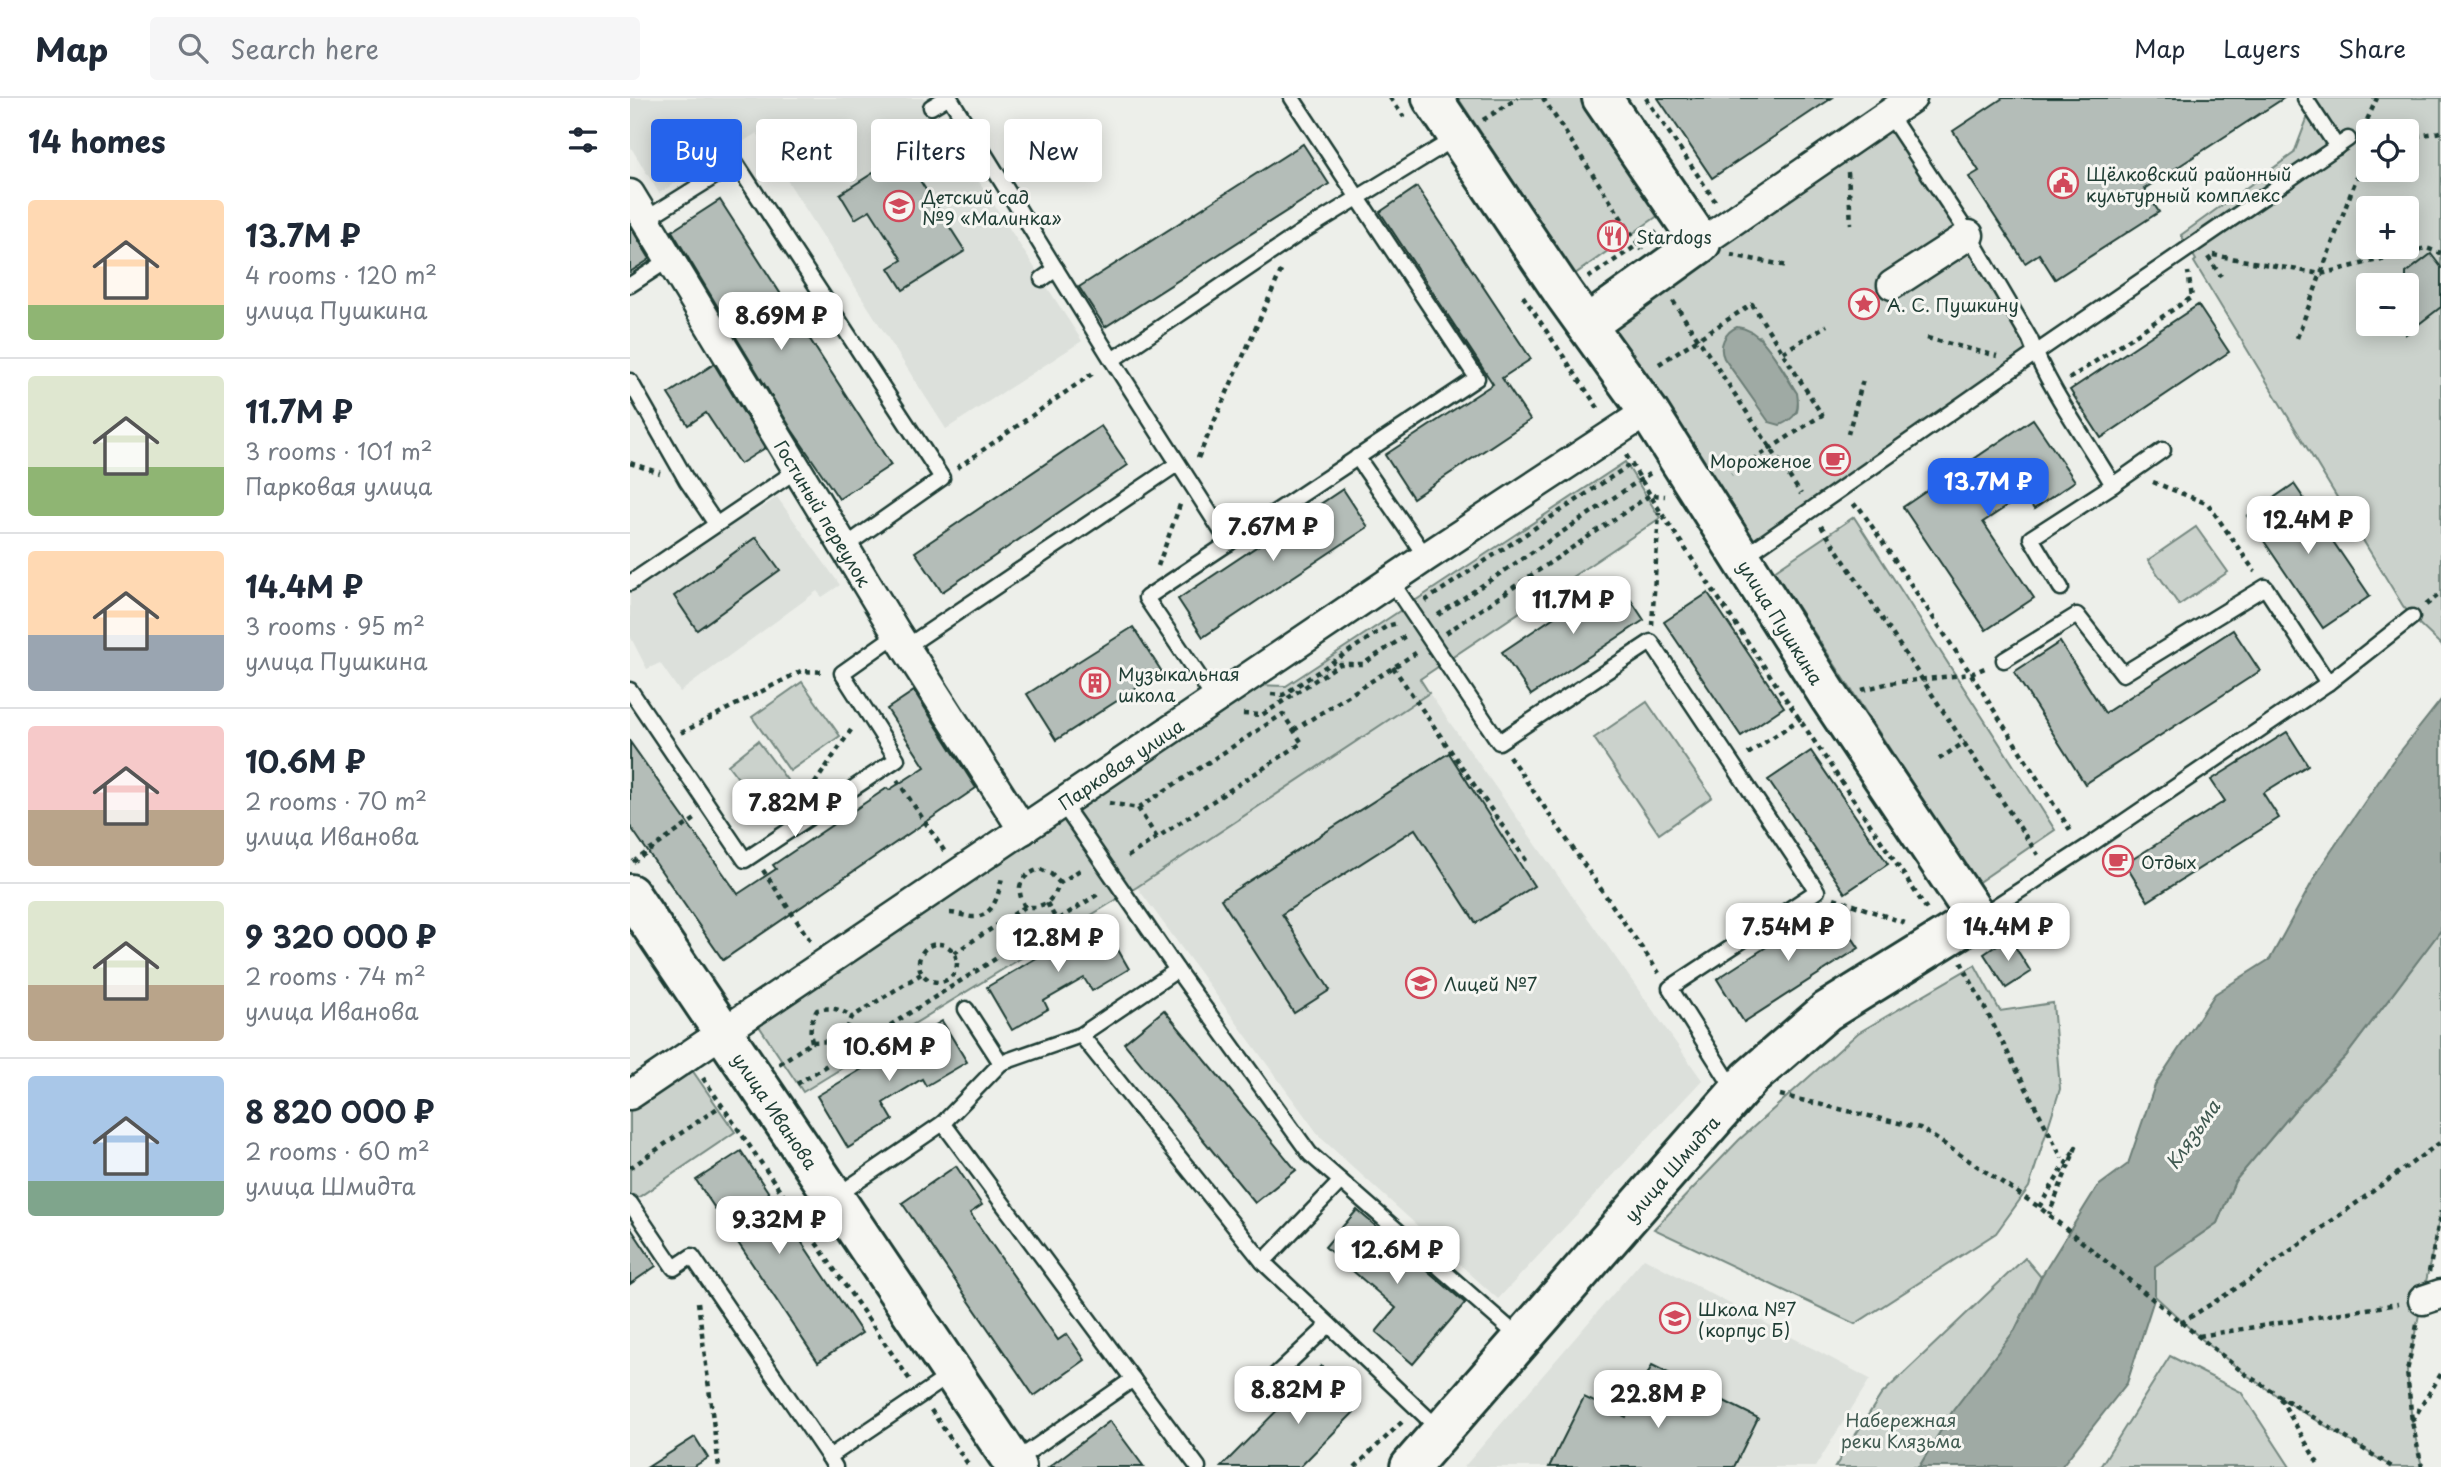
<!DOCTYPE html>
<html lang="en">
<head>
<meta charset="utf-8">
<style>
  :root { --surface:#fff; --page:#f6f6f7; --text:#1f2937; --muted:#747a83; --line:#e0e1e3; --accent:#2563eb }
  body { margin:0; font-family:"Playpen Sans",sans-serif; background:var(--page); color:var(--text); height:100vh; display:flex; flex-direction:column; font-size:26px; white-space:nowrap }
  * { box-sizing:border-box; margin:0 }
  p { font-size:23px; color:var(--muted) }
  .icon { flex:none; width:38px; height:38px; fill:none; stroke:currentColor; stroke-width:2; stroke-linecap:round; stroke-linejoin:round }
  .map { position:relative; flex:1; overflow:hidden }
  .panel { display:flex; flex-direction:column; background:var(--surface); width:630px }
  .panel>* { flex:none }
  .guide { position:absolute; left:21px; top:21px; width:665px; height:63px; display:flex; gap:14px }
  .tools { position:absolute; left:1726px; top:21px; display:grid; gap:14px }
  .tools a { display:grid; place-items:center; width:63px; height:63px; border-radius:7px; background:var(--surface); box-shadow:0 4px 18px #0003; font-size:35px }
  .price { position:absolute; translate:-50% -60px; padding:0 16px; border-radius:14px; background:#fff; color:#222; font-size:23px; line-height:46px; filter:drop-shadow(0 2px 4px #0008) }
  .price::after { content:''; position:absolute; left:50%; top:42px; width:21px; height:16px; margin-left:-10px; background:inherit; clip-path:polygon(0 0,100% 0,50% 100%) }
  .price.active { background:var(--accent); color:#fff }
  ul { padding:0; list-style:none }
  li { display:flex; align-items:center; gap:21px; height:175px; padding:0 28px }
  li+li { border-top:2px solid var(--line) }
  li span { display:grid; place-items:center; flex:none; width:196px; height:140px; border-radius:7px; color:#555 }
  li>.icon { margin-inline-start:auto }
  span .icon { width:84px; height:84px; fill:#fffc; stroke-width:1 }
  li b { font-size:30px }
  h2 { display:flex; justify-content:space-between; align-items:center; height:84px; padding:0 28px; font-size:30px }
  .tag { padding:0 24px; border-radius:7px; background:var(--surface); box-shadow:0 4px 18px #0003; font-size:24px; line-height:63px }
  .tag.active { background:var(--accent); color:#fff }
  header { display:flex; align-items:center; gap:42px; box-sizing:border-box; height:98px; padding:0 35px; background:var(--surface); border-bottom:2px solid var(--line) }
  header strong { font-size:33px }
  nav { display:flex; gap:38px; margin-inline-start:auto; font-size:24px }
  .search { width:490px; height:63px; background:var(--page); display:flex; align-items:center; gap:18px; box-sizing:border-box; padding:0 24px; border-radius:7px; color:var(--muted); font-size:26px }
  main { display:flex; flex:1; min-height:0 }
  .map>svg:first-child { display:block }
</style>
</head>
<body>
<header>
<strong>Map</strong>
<div class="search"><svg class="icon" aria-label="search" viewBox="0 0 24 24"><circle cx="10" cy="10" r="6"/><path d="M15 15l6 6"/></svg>Search here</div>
<nav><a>Map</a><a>Layers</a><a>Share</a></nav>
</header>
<main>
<section class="panel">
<h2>14 homes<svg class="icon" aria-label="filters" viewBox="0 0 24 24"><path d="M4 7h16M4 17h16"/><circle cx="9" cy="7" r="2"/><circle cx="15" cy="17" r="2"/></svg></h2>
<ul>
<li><span style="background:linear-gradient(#ffd9b3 75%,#8fb573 0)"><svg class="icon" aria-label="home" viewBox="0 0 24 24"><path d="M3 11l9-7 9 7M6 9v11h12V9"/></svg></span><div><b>13.7M ₽</b><p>4 rooms · 120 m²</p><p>улица Пушкина</p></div></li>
<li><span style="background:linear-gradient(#dfe7d0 65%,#8fb573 0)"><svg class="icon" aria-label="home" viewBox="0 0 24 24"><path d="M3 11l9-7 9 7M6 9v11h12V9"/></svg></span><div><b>11.7M ₽</b><p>3 rooms · 101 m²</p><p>Парковая улица</p></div></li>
<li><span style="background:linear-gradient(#ffd9b3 60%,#9aa5b1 0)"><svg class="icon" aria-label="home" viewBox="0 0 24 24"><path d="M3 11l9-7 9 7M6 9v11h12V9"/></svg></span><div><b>14.4M ₽</b><p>3 rooms · 95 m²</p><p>улица Пушкина</p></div></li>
<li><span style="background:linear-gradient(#f6c9c9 60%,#b9a48a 0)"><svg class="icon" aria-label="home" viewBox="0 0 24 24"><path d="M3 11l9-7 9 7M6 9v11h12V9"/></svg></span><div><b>10.6M ₽</b><p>2 rooms · 70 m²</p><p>улица Иванова</p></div></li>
<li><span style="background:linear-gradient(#dfe7d0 60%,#b9a48a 0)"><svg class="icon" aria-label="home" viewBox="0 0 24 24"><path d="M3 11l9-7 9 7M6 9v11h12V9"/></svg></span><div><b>9 320 000 ₽</b><p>2 rooms · 74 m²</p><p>улица Иванова</p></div></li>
<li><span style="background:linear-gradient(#a9c7e8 75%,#7fa58c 0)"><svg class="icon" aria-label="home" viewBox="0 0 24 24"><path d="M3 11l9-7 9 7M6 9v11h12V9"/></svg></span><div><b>8 820 000 ₽</b><p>2 rooms · 60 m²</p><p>улица Шмидта</p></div></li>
</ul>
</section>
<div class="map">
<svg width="1811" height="1369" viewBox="0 0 1811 1369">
  <rect width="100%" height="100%" fill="#edefea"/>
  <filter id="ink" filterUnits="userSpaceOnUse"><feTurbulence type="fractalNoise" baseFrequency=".0143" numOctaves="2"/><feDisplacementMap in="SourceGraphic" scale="14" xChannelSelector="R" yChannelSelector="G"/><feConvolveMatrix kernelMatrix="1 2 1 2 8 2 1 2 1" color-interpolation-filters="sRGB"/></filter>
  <g filter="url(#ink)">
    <g fill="#dce0db">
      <polygon points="0,0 295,0 452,243 316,331 127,35 29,95 0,48"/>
      <polygon points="147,399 210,487 192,499 187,493 50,594 30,565 17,571 0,538 0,491 123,410 126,414"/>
      <polygon points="799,595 1072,982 868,1201 691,1040 507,789"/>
      <polygon points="1014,1160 1240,1281 1185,1369 834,1369"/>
    </g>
    <g fill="#cbd2cc" stroke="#758880" stroke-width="2" fill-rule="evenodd">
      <polygon points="828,0 950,0 1029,117 945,176"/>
      <path d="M1685,0H1811V547L1782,519L1773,508L1564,164L1566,162L1551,137L1664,55ZM1738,33H1776V72H1738ZM1738,110H1776V149H1738ZM1738,187H1776V226H1738Z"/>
      <path d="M1259,16L1405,255L1111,460L957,227ZM1129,238C1142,257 1173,291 1167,314L1139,323L1094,260Z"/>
      <polygon points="995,364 1030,420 790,581 799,595 507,789 173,994 129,928 459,703 623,587 656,588"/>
      <polygon points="1224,419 1425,732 1347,785 1144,473"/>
      <polygon points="1566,429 1598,474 1549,507 1518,462"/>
      <polygon points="172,584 210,638 160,673 122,619"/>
      <polygon points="1017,604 1082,699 1029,736 964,640"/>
      <polygon points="128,643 166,694 136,717 98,667"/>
      <polygon points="1811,832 1811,1113 1777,1273 1782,1324 1792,1369 1762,1369 1649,1299 1615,1276 1568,1238 1525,1198 1525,1168 1587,1125 1605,1083 1668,1008 1716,958"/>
      <polygon points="1345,867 1370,913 1423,905 1430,991 1399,1089 1366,1135 1225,1226 1024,1131 1109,1042 1228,935"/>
      <polygon points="62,972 105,1034 0,1105 0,1013"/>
      <polygon points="1395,1160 1411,1179 1385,1232 1322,1314 1289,1369 1205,1369 1251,1297"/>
      <polygon points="1540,1258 1611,1294 1660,1369 1470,1369"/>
    </g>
    <g fill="#9faaa4" stroke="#6c7e77" stroke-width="2">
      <path d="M1107,229C1135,231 1152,274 1167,295C1170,313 1166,320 1150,327L1139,324L1094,260C1088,248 1095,234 1107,229Z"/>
      <polygon points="1811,602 1811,832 1716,958 1668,1008 1605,1083 1587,1125 1525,1168 1525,1198 1497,1285 1431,1369 1289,1369 1322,1314 1385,1232 1411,1179 1467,1089 1498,1066 1525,987 1585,896 1640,861 1691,768 1762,664"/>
    </g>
    <g fill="#b4bdb8" stroke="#1f3d34" stroke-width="2">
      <polygon points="1028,0 1202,0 1082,80"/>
      <polygon points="1373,0 1654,0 1514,91 1529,114 1425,181 1409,156 1395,165 1339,79 1349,73 1323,33"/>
      <polygon points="673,46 699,86 475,229 449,189"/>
      <polygon points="273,56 335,153 273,192 259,170 272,162 240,112 225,121 210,96"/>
      <polygon points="787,89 901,261 872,280 900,322 783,400 755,357 863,286 750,114"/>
      <polygon points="90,102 261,367 209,401 162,332 42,133"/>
      <polygon points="0,128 20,161 0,174"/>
      <polygon points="1801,156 1811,169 1811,209 1776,236 1776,175"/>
      <polygon points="1568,207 1599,254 1471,340 1440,292"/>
      <polygon points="84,266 135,350 110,366 76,315 58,327 38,296"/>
      <polygon points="1403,321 1445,383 1404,411 1394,397 1353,424 1404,500 1356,532 1273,409"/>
      <polygon points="471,328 498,367 312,494 285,454"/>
      <polygon points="1664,386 1740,498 1693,530 1617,418"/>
      <polygon points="713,391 738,429 573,539 548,501"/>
      <polygon points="126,439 150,472 67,532 44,498"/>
      <polygon points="985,478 1014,522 901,597 872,554"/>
      <polygon points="1078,495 1154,609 1111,638 1034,524"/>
      <polygon points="503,529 532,574 426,642 397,596"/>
      <polygon points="1603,532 1630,573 1455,686 1384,574 1430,544 1475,615"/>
      <polygon points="284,593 346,690 93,862 0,728 0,644 108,796 146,771 143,767 257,690 259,692 295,669 257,611"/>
      <polygon points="1657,634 1678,667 1633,695 1649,720 1518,803 1495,766 1595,703 1581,682"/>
      <polygon points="1181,653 1258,766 1215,795 1138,682"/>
      <polygon points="819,655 904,788 846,825 785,731 652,816 700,892 664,915 591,801"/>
      <polygon points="1201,807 1229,850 1114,924 1087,881"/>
      <polygon points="471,822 499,871 462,893 454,880 414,903 418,911 382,932 357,889"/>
      <polygon points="1379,839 1401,874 1376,890 1354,856"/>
      <polygon points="534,912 666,1072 625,1105 494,945"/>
      <polygon points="312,923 337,964 296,988 292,981 253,1005 263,1022 218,1050 187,998"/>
      <polygon points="111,1053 232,1235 188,1264 66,1082"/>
      <polygon points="326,1068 352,1107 340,1115 428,1242 437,1236 455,1262 404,1298 272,1105"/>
      <polygon points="727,1112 835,1205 783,1266 746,1234 766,1210 695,1149"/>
      <polygon points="0,1129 26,1168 0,1186"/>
      <polygon points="1022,1267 1128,1320 1104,1369 919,1369 954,1299 996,1319"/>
      <polygon points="691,1268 731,1307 670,1369 591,1369"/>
      <polygon points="480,1323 514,1369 419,1369"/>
      <polygon points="65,1339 78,1360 63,1369 18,1369"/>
    </g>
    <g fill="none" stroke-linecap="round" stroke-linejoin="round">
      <g stroke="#1f3d34" stroke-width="19">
        <g id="lane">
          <polyline points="320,0 482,262 599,445"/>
          <polyline points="1675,0 1707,49"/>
          <polyline points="301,9 316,0"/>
          <path d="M1259,16L1339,137L1400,241C1417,288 1457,343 1483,387L1401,440L1431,490"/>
          <polyline points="16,121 106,65 312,380 214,449"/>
          <polyline points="412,181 426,171"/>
          <polyline points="0,187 40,161"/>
          <polyline points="482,262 667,137 827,39"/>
          <polyline points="0,283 57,383 86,426"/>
          <polyline points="727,359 796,459"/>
          <polyline points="1483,387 1533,352"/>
          <polyline points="1112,460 1397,261 1718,41"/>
          <polyline points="761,483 869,644 1021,544 1187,793 1040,890 1105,993"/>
          <polyline points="0,485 167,372"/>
          <polyline points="276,549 547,366"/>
          <polyline points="1374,562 1447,517 1493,576 1635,489 1698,585"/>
          <polyline points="0,592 115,762 267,661 212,575 267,536"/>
          <polyline points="585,602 516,500 847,280 662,0"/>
          <polyline points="432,705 547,872 680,1056 890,1240"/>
          <polyline points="1349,819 1457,749 1698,585 1782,519"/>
          <polyline points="336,911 371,965"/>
          <polyline points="451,937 633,1164 809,1331"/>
          <polyline points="313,1025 568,1369"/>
          <polyline points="205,1099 313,1025 371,965 451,937 547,872"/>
          <polyline points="0,1105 44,1170 62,1158 199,1359"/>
          <polyline points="633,1164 711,1083"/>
          <polyline points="624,1297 699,1227"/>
          <polyline points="384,1364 503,1281"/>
          <polyline points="205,1369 199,1359 322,1276"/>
        </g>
      </g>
      <g stroke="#1f3d34" stroke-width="33">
        <g id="street">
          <path id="s1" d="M0,96L267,536L393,732"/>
          <polyline points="1071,145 1282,0"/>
          <polyline points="1262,187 1339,137"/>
          <path id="s2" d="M0,997L796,459L1018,313"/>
          <polyline points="1793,1202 1811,1196"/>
        </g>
      </g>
      <g stroke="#1f3d34" stroke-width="44">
        <g id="secondary">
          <polyline points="957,227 1071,145 972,0"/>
          <path id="s3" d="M0,796L386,1369"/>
          <path id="s4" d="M780,1369L1120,980L1197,913L1347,820L1200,600L1018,313L934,196L802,0"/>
        </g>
      </g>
      <g stroke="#1f3d34" stroke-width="4.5" stroke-dasharray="5 5" stroke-linecap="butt">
        <polyline points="760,0 774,19"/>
        <polyline points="913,0 1012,152"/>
        <polyline points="1016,0 1085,103"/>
        <polyline points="853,22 888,0"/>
        <polyline points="1733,31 1747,0"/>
        <polyline points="1776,40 1811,34"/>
        <polyline points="1218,74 1221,126"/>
        <polyline points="1101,157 1158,168"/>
        <polyline points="1583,157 1691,176 1796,150 1811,155"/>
        <polyline points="1578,159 1591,178"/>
        <polyline points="958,180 1027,134"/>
        <polyline points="893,198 970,313"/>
        <polyline points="1043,203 1171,396"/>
        <polyline points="1297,240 1367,258"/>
        <polyline points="1667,240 1732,65 1732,54"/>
        <polyline points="1153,254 1197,227"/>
        <polyline points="1029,266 1122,206 1192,317 1101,376"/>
        <polyline points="1439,281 1562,199 1558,174"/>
        <polyline points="1218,336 1233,282"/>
        <polyline points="996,357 1030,413 1298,813"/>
        <polyline points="568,360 651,173"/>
        <polyline points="0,365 30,375"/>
        <polyline points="327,370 466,273"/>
        <polyline points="1523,384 1578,406 1625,474"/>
        <polyline points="1223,409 1227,406 1341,576 1442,735"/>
        <polyline points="1191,428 1408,757"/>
        <polyline points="528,468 551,404"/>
        <polyline points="795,503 1001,366"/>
        <polyline points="1796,507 1811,495"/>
        <polyline points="808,517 1022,374"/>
        <polyline points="1022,527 1029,414"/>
        <polyline points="816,535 1020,397 1035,398"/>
        <polyline points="763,569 898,765"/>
        <polyline points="1232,592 1260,585 1341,576 1357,569"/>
        <polyline points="641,596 653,597 757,528 768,525"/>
        <polyline points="613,616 632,617 710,566 733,566 777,537"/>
        <polyline points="664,632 786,555"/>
        <polyline points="51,635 171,573 195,574"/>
        <polyline points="1118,656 1171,620"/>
        <polyline points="879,658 1029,875"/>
        <polyline points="1309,661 1335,644"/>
        <polyline points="267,682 315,754"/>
        <polyline points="179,694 223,629"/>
        <polyline points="479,705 508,710 653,616 672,645 494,761"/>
        <polyline points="508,710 527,740"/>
        <polyline points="3,764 65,721"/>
        <polyline points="133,772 181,844"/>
        <polyline points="1204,800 1278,826"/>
        <polyline points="417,805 427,823"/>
        <path d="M395,809C385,790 389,778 410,771L421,776L430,785"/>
        <path d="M320,815C327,815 334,818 342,819C364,820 369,795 372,779"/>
        <polyline points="368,828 382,851"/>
        <circle cx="308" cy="865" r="19"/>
        <polyline points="324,855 395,809 406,809 417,805 425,796 430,785 453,770"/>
        <polyline points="1331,864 1432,1060"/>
        <polyline points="207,943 215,955"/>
        <path d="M182,944C179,931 181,923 187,912C202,909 209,910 222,919"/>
        <polyline points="149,966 182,944 207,943 216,933 222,919 291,876"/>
        <polyline points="73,980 280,1282"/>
        <polyline points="167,986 470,795"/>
        <polyline points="1150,997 1290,1030 1409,1109 1615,1276 1762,1369"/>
        <polyline points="0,1070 92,1007"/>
        <polyline points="1409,1109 1446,1049 1419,1116"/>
        <polyline points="1799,1174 1811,1113"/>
        <polyline points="68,1204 89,1369"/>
        <polyline points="1551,1225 1624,1179 1811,1044"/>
        <polyline points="1787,1227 1777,1273 1782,1324 1792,1369"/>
        <polyline points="1569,1238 1768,1206"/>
        <polyline points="1650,1300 1690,1369"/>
        <polyline points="301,1312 340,1369"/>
        <polyline points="1782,1323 1811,1276"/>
        <polyline points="725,1369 773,1323"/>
      </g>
      <use href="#lane" stroke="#f6f6f2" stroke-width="14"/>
      <use href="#street" stroke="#f6f6f2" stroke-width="28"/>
      <use href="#secondary" stroke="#f6f6f2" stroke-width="38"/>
    </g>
  </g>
  <defs>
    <g id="civic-ring" transform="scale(1.575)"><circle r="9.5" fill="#f6f6f2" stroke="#d1495b" stroke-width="1.5"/><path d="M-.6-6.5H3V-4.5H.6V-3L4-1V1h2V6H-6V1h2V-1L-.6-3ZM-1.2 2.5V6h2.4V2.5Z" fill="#d1495b"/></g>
    <g id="school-ring" transform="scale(1.575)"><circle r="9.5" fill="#f6f6f2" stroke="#d1495b" stroke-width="1.5"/><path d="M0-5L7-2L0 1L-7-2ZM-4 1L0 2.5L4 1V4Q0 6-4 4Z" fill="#d1495b"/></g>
    <g id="restaurant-ring" transform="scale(1.575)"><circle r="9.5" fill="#f6f6f2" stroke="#d1495b" stroke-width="1.5"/><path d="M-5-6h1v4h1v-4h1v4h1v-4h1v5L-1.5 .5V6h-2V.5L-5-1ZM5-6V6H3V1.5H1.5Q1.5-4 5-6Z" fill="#d1495b"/></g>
    <g id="sight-ring" transform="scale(1.575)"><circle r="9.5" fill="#f6f6f2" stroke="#d1495b" stroke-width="1.5"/><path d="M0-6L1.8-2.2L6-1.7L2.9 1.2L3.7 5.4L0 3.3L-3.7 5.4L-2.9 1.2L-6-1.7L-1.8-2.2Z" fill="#d1495b"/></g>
    <g id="cafe-ring" transform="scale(1.575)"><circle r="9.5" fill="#f6f6f2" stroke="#d1495b" stroke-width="1.5"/><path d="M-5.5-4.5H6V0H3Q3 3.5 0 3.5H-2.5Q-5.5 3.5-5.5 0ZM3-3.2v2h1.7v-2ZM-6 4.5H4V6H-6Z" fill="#d1495b"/></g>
    <g id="building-ring" transform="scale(1.575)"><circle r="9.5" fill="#f6f6f2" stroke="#d1495b" stroke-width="1.5"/><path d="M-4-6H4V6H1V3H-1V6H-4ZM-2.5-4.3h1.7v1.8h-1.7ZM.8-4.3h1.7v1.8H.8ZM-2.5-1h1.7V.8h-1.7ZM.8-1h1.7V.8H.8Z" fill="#d1495b"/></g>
  </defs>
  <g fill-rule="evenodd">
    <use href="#civic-ring" x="1433" y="85"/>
    <use href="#school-ring" x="269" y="108"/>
    <use href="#restaurant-ring" x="983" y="138"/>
    <use href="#sight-ring" x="1234" y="206"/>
    <use href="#cafe-ring" x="1205" y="362"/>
    <use href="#building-ring" x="465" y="585"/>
    <use href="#cafe-ring" x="1488" y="763"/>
    <use href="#school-ring" x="791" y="885"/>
    <use href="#school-ring" x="1045" y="1220"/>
  </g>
  <g text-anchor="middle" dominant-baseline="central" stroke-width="6" stroke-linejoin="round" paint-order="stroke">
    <g font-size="18" fill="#1f3d34" stroke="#f6f6f2" text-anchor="start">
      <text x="1456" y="75">Щёлковский районный<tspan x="1456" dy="21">культурный комплекс</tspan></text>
      <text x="292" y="98">Детский сад<tspan x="292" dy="21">№9 «Малинка»</tspan></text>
      <text x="1006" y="138">Stardogs</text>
      <text x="1257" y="206">А. С. Пушкину</text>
      <text x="1182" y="362" text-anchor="end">Мороженое</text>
      <text x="488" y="575">Музыкальная<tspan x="488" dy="21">школа</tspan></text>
      <text x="1511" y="763">Отдых</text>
      <text x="814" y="885">Лицей №7</text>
      <text x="1068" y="1210">Школа №7<tspan x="1068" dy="21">(корпус Б)</tspan></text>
    </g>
    <g font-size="18" fill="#1f3d34" stroke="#f6f6f2">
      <text stroke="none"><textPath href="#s1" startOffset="373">Гостиный переулок</textPath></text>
      <text transform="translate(1151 524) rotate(58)">улица Пушкина</text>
      <text stroke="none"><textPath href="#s2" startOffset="592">Парковая улица</textPath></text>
      <text stroke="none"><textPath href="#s3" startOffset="261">улица Иванова</textPath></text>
      <text stroke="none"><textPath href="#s4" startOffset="397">улица Шмидта</textPath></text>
    </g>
    <g font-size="18" fill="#415b52" stroke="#f6f6f2">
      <text x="1271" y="1321">Набережная<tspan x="1271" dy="21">реки Клязьма</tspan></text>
    </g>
    <g font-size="19" font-style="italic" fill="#3f5850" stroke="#f6f6f2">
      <text transform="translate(1562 1036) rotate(-55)">Клязьма</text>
    </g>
  </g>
</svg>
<div class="tools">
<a><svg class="icon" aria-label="locate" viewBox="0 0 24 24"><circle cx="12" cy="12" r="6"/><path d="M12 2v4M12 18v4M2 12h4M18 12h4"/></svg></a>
<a>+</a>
<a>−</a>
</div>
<b class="price" style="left:151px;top:254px">8.69M ₽</b>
<b class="price active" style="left:1358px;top:420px">13.7M ₽</b>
<b class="price" style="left:1678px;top:458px">12.4M ₽</b>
<b class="price" style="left:643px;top:465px">7.67M ₽</b>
<b class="price" style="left:943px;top:538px">11.7M ₽</b>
<b class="price" style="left:165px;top:741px">7.82M ₽</b>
<b class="price" style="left:1158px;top:865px">7.54M ₽</b>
<b class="price" style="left:1378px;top:865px">14.4M ₽</b>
<b class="price" style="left:428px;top:876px">12.8M ₽</b>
<b class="price" style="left:259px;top:985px">10.6M ₽</b>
<b class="price" style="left:149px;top:1158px">9.32M ₽</b>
<b class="price" style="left:767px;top:1188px">12.6M ₽</b>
<b class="price" style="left:668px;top:1328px">8.82M ₽</b>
<b class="price" style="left:1028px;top:1332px">22.8M ₽</b>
<div class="guide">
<a class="tag active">Buy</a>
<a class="tag">Rent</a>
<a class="tag">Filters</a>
<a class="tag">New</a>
</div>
</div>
</main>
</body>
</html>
